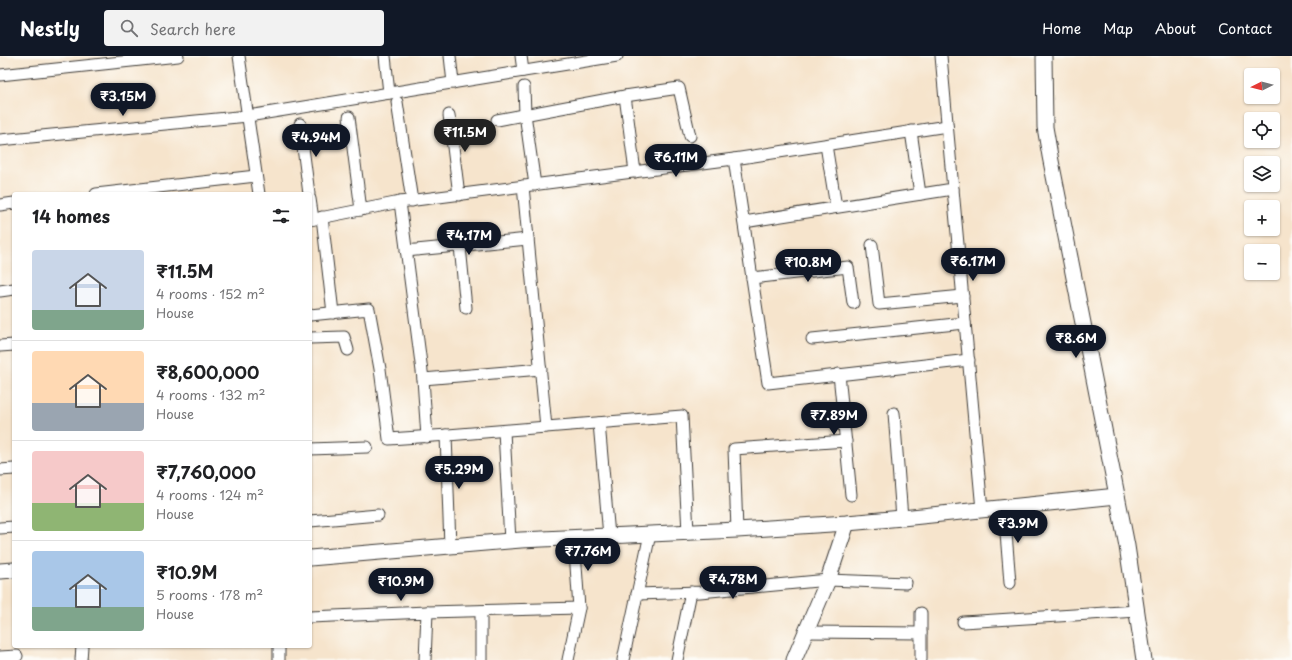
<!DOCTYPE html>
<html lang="en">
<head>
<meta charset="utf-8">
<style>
  :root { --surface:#fff; --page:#f2f2f2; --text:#202124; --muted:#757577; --line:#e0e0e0; --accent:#111827 }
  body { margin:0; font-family:"Playpen Sans",sans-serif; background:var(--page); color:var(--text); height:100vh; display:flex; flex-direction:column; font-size:15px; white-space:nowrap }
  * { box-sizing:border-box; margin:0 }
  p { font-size:13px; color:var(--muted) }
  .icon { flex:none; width:22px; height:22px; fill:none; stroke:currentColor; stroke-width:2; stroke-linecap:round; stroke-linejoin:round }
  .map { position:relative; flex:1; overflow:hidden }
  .panel { position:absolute; left:12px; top:136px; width:300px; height:456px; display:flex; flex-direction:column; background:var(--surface); border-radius:4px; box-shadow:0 1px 3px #0004 }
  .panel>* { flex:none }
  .needle { width:26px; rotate:264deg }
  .buttons { position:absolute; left:1244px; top:12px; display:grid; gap:8px }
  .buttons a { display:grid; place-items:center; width:36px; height:36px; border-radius:4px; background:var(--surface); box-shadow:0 1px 3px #0004; font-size:20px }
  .price { position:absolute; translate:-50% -34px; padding:0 9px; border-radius:14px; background:var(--accent); color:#fff; font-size:13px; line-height:26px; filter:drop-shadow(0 1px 2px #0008) }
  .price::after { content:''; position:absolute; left:50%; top:24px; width:12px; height:9px; margin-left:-6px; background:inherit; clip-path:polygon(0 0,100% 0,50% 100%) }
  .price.on { background:#222; color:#fff }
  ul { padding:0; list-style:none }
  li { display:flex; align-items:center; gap:12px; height:100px; padding:0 20px }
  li+li { border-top:1px solid var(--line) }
  li span { display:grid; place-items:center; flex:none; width:112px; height:80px; border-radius:4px; color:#555 }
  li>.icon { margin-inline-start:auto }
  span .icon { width:48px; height:48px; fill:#fffc; stroke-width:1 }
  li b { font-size:17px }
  h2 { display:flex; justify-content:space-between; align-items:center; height:48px; padding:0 20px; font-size:17px }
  header { display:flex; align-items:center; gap:24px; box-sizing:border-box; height:56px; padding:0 20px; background:var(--accent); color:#fff }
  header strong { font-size:19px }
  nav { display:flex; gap:22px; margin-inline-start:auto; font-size:14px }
  .search { width:280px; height:36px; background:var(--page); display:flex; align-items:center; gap:10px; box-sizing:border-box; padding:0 14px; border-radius:4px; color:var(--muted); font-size:15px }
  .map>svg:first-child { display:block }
</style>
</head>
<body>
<header>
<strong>Nestly</strong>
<div class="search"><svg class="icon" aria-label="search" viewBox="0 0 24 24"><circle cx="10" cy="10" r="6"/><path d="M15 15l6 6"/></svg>Search here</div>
<nav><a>Home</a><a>Map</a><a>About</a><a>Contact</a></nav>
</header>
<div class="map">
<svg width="1292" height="604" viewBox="0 0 1292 604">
  <rect width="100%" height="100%" fill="#fdfcf7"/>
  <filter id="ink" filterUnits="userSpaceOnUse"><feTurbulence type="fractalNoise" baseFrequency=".025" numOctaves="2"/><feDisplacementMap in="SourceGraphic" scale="8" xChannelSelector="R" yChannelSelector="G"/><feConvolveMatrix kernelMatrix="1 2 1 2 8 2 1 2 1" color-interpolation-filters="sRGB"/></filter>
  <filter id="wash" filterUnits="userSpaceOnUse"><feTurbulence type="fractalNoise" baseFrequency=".012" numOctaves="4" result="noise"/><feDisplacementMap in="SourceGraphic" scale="16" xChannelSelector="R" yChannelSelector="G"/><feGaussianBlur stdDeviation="0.9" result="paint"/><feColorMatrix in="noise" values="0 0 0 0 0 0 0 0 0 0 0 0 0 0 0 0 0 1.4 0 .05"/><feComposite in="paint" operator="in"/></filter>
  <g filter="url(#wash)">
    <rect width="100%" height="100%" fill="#f6e4cc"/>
  </g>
  <g filter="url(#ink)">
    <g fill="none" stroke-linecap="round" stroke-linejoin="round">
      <g stroke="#3d3a36" stroke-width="13">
        <g id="street">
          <polyline points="239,0 259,138"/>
          <polyline points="385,0 389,37"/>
          <polyline points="450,0 453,27"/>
          <polyline points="521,0 523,15"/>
          <polyline points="941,0 982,454"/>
          <polyline points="0,19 178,0"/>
          <polyline points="524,31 525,58 535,129"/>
          <polyline points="625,40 635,116"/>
          <polyline points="397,46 412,145"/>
          <polyline points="449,59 459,139"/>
          <polyline points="349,61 361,154"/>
          <polyline points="497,64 625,40 679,32 690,80"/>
          <polyline points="300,68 309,138"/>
          <polyline points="911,75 920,138"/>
          <polyline points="0,84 248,60 617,0"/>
          <polyline points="826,89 836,151"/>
          <polyline points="734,103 768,327 969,304"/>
          <polyline points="523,130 546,371"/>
          <polyline points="96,138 256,120"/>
          <polyline points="310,143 313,163"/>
          <polyline points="400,146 734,103 947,70"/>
          <polyline points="0,149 14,147"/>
          <polyline points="322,161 333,257"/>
          <polyline points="310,164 400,146 423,323 427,381"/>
          <polyline points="744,166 953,133"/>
          <polyline points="872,189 879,248 963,240"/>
          <polyline points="460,190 466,252"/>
          <polyline points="406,195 528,183"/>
          <polyline points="752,222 848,211 853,247"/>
          <polyline points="0,235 14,233"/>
          <polyline points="310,259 369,253 380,313 389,383 448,379 682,360 688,476"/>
          <polyline points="310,282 344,281 348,294"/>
          <polyline points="812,283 965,267"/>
          <polyline points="0,290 14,289"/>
          <polyline points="839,318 851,439"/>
          <polyline points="423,323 541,313"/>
          <polyline points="894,357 902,462"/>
          <polyline points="599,367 609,480"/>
          <polyline points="504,375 510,485"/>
          <polyline points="446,379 450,490"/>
          <polyline points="310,393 367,391"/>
          <polyline points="0,414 14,413"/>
          <polyline points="1004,452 1010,527"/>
          <polyline points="310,465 378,459"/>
          <polyline points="0,472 14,471"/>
          <polyline points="737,474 734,393 846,385"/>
          <polyline points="574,482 579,552"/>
          <polyline points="637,538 700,536 828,524 906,527"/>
          <polyline points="481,555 481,604"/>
          <polyline points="427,556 579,552 568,604"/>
          <polyline points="921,557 921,604"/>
          <polyline points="310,561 427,556 425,604"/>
          <polyline points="963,566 1137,555"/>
          <polyline points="807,576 921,577"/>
          <polyline points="279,590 279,604"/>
          <polyline points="0,601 17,600"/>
          <polyline points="81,604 82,590"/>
          <polyline points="623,604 650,478"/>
          <polyline points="677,604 691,536"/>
        </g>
      </g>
      <g stroke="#3d3a36" stroke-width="17">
        <g id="secondary">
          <polyline points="1044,0 1045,71 1050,100 1127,490 1144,604"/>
          <polyline points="310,502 521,484 737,474 847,467 902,462 1117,440"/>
          <polyline points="0,515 14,514"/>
          <polyline points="794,604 828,524 847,467"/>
        </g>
      </g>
      <use href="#street" stroke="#fff" stroke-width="11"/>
      <use href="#secondary" stroke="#fff" stroke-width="15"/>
    </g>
  </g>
</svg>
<div class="buttons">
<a><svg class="needle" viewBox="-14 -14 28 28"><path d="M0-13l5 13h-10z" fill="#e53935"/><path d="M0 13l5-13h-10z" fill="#757577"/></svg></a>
<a><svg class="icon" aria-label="locate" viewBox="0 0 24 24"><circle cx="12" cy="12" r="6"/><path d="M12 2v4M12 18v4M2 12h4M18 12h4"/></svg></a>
<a><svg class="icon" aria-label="layers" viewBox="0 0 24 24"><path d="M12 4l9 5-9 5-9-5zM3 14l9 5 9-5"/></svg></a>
<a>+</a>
<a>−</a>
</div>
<b class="price" style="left:123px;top:61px">₹3.15M</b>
<b class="price on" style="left:465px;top:97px">₹11.5M</b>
<b class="price" style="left:316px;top:102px">₹4.94M</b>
<b class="price" style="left:676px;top:122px">₹6.11M</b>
<b class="price" style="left:469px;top:200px">₹4.17M</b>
<b class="price" style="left:973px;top:226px">₹6.17M</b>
<b class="price" style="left:808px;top:227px">₹10.8M</b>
<b class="price" style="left:1076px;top:303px">₹8.6M</b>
<b class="price" style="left:834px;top:380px">₹7.89M</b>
<b class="price" style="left:459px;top:434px">₹5.29M</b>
<b class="price" style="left:1018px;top:488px">₹3.9M</b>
<b class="price" style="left:588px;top:516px">₹7.76M</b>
<b class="price" style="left:733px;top:544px">₹4.78M</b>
<b class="price" style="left:401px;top:546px">₹10.9M</b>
<section class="panel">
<h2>14 homes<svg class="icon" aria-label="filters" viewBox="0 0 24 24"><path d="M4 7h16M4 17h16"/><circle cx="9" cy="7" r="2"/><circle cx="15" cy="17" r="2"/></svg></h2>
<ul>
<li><span style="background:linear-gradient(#c9d6e8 75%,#7fa58c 0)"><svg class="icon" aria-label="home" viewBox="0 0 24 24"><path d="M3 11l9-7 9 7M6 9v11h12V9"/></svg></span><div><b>₹11.5M</b><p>4 rooms · 152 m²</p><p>House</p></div></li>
<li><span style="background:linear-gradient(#ffd9b3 65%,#9aa5b1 0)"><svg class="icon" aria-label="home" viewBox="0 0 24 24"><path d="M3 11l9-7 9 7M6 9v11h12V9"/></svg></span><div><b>₹8,600,000</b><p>4 rooms · 132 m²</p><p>House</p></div></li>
<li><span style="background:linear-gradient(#f6c9c9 65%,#8fb573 0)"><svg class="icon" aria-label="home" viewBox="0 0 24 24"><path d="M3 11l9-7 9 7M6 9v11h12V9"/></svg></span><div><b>₹7,760,000</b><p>4 rooms · 124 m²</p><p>House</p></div></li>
<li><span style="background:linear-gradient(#a9c7e8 70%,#7fa58c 0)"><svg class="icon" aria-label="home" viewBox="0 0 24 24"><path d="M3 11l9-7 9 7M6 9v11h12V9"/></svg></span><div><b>₹10.9M</b><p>5 rooms · 178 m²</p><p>House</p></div></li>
</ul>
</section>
</div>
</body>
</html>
